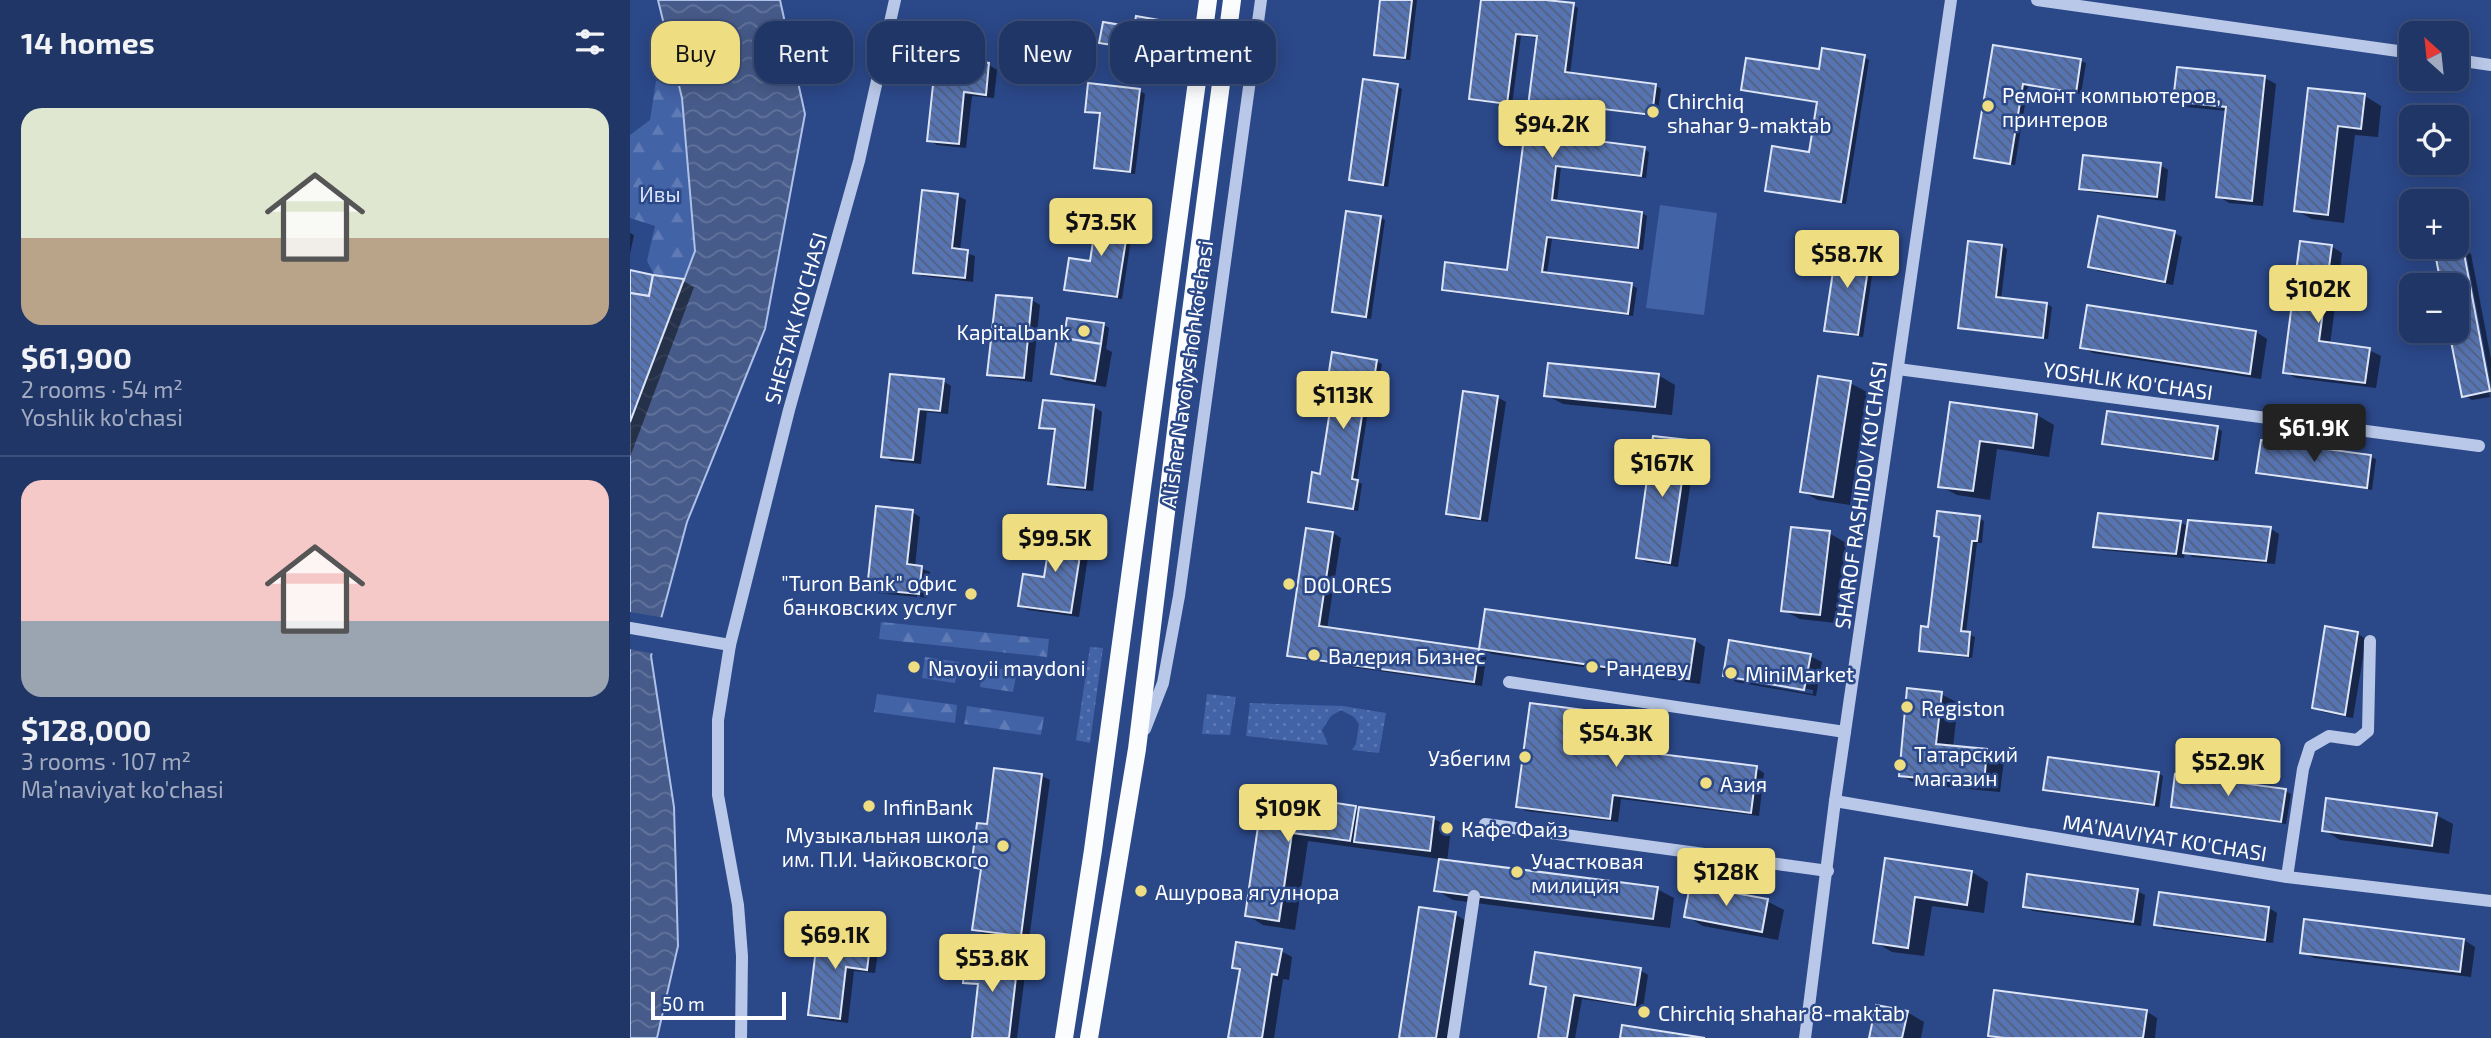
<!DOCTYPE html>
<html lang="en">
<head>
<meta charset="utf-8">
<style>
  :root { --surface:#203667; --page:#2d4170; --text:#f1f3f6; --muted:#a2abc0; --line:#3d507b; --accent:#eedd81 }
  body { margin:0; font-family:"Exo 2",sans-serif; background:var(--page); color:var(--text); height:100vh; display:flex; flex-direction:column; font-size:26px; white-space:nowrap }
  * { box-sizing:border-box; margin:0 }
  p { font-size:23px; color:var(--muted) }
  .icon { flex:none; width:38px; height:38px; fill:none; stroke:currentColor; stroke-width:2; stroke-linecap:round; stroke-linejoin:round }
  .map { position:relative; flex:1; overflow:hidden }
  .side { display:flex; flex-direction:column; background:var(--surface); width:630px }
  .side>* { flex:none }
  .banner { position:absolute; left:21px; top:21px; width:665px; height:63px; display:flex; gap:14px }
  .needle { width:46px; rotate:333deg }
  .buttons { position:absolute; left:1769px; top:21px; display:grid; gap:14px }
  .buttons a { display:grid; place-items:center; width:70px; height:70px; border-radius:14px; background:var(--surface); box-shadow:0 4px 18px #0003,0 0 0 2px var(--line); font-size:35px }
  .scale { position:absolute; left:21px; bottom:18px; width:135px; box-sizing:border-box; padding-left:7px; border:4px solid #fff; border-top:0; font-size:19px; line-height:24px; white-space:nowrap; color:#fff; -webkit-text-stroke:5px #2b4889; paint-order:stroke }
  .price { position:absolute; translate:-50% -60px; padding:0 16px; border-radius:7px; background:var(--accent); color:#111; font-size:23px; line-height:46px; filter:drop-shadow(0 2px 4px #0008) }
  .price::after { content:''; position:absolute; left:50%; top:42px; width:21px; height:16px; margin-left:-10px; background:inherit; clip-path:polygon(0 0,100% 0,50% 100%) }
  .price.selected { background:#222; color:#fff }
  ul { padding:0; list-style:none }
  li { display:grid; align-content:center; gap:14px; height:371px; padding:0 21px }
  li+li { border-top:2px solid var(--line) }
  li span { display:grid; place-items:center; height:217px; border-radius:21px; color:#555 }
  li>.icon { margin-inline-start:auto }
  span .icon { width:126px; height:126px; fill:#fffc; stroke-width:1 }
  li b { font-size:30px }
  h2 { display:flex; justify-content:space-between; align-items:center; height:84px; padding:0 21px; font-size:30px }
  .chip { padding:0 24px; border-radius:21px; background:var(--surface); box-shadow:0 4px 18px #0003,0 0 0 2px var(--line); font-size:24px; line-height:63px }
  .chip.selected { background:var(--accent); color:#111 }
  main { display:flex; flex:1; min-height:0 }
  .map>svg:first-child { display:block }
</style>
</head>
<body>
<main>
<section class="side">
<h2>14 homes<svg class="icon" aria-label="filters" viewBox="0 0 24 24"><path d="M4 7h16M4 17h16"/><circle cx="9" cy="7" r="2"/><circle cx="15" cy="17" r="2"/></svg></h2>
<ul>
<li><span style="background:linear-gradient(#dfe7d0 60%,#b9a48a 0)"><svg class="icon" aria-label="home" viewBox="0 0 24 24"><path d="M3 11l9-7 9 7M6 9v11h12V9"/></svg></span><div><b>$61,900</b><p>2 rooms · 54 m²</p><p>Yoshlik ko'chasi</p></div></li>
<li><span style="background:linear-gradient(#f6c9c9 65%,#9aa5b1 0)"><svg class="icon" aria-label="home" viewBox="0 0 24 24"><path d="M3 11l9-7 9 7M6 9v11h12V9"/></svg></span><div><b>$128,000</b><p>3 rooms · 107 m²</p><p>Ma’naviyat ko'chasi</p></div></li>
</ul>
</section>
<div class="map">
<svg width="1861" height="1038" viewBox="0 0 1861 1038">
  <defs>
    <pattern id="grass-dots" width="8" height="8" patternUnits="userSpaceOnUse" patternTransform="scale(1.75)"><rect width="8" height="8" fill="#4363a7"/><path d="M2 2h.1M6 6h.1" fill="none" stroke="#5f7ab4" stroke-width="1.8" stroke-linecap="round"/></pattern>
    <pattern id="forest-firs" width="22" height="20" patternUnits="userSpaceOnUse" patternTransform="scale(1.75)"><rect width="22" height="20" fill="#4363a7"/><path d="M5 1l3.5 6h-7zM16 11l3.5 6h-7z" fill="#5f7ab4"/></pattern>
    <pattern id="water-waves" width="16" height="10" patternUnits="userSpaceOnUse" patternTransform="scale(1.75)"><rect width="16" height="10" fill="#475b8a"/><path d="M0 5q4-4 8 0t8 0" fill="none" stroke="#63749c"/></pattern>
    <pattern id="building-back-hatch" width="6" height="6" patternUnits="userSpaceOnUse" patternTransform="scale(1.75)"><rect width="6" height="6" fill="#5774b2"/><path d="M-1 5l2 2M0 0l6 6M5-1l2 2" fill="none" stroke="#52607f"/></pattern>
  </defs>
  <rect width="100%" height="100%" fill="#2b4889"/>
  <g fill="url(#grass-dots)">
    <polygon points="460,647 473,648 460,743 446,740"/>
    <polygon points="577,694 606,697 600,735 572,734"/>
    <polygon points="620,703 713,706 756,713 749,753 722,750 726,744 729,724 724,717 711,710 701,716 692,730 698,745 616,736"/>
  </g>
  <g fill="url(#forest-firs)">
    <polygon points="47,77 52,98 65,251 0,422 31,288 17,261 25,226 0,218 0,135 20,120 26,81"/>
    <polygon points="251,622 419,639 417,657 249,639"/>
    <polygon points="295,657 329,662 325,683 292,678"/>
    <polygon points="353,666 387,671 383,692 350,687"/>
    <polygon points="247,694 327,705 325,723 244,712"/>
    <polygon points="337,706 414,717 411,735 334,724"/>
  </g>
  <polygon fill="#4363a7" points="1030,205 1087,213 1074,315 1016,308"/>
  <polygon fill="url(#water-waves)" stroke="#aec1e8" stroke-width="2" points="28,0 150,0 175,114 135,329 57,522 21,656 44,807 48,946 27,1038 0,1038 0,422 65,251 52,98"/>
  <polygon fill="#2b4889" points="0,612 35,618 25,654 0,649"/>
  <g fill="#0007" fill-rule="evenodd">
    <polygon points="752,0 787,0 780,60 751,57 746,54"/>
    <polygon points="853,0 902,0 943,5 948,8 940,75 1026,86 1031,89 1027,117 937,105 933,139 1014,149 1019,152 1016,178 931,167 927,202 1012,213 1017,216 1013,250 922,239 917,274 1001,285 1007,288 1003,316 819,292 813,289 878,272 908,38 891,36 882,105 846,101 841,98"/>
    <polygon points="507,18 535,22 543,27 536,68 509,63 501,59 503,50 479,46 471,42 505,29"/>
    <polygon points="1365,47 1451,61 1456,63 1451,94 1398,86 1385,165 1351,160 1346,157"/>
    <polygon points="1234,57 1239,60 1216,204 1142,193 1137,190 1181,154 1189,103 1118,92 1113,89 1190,71"/>
    <polygon points="308,59 359,65 367,70 364,98 342,96 336,148 307,145 299,140"/>
    <polygon points="1635,78 1646,84 1633,206 1599,203 1588,196 1597,111 1556,107 1545,100"/>
    <polygon points="767,86 772,89 758,187 726,182 721,179"/>
    <polygon points="1679,89 1735,96 1751,106 1748,137 1725,135 1714,223 1682,219 1665,210"/>
    <polygon points="510,91 515,94 505,174 471,170 466,167 472,115 457,111"/>
    <polygon points="1530,165 1538,170 1535,201 1459,192 1451,188"/>
    <polygon points="328,196 336,200 330,251 345,256 343,282 293,276 285,272"/>
    <polygon points="499,216 504,219 492,299 441,292 436,289 462,263"/>
    <polygon points="750,217 755,220 741,319 709,314 704,311"/>
    <polygon points="0,233 4,235 0,254"/>
    <polygon points="1544,233 1552,237 1543,285 1468,271 1460,266"/>
    <polygon points="1372,246 1377,249 1371,299 1417,304 1422,307 1418,339 1335,330 1330,327"/>
    <polygon points="1701,246 1712,253 1700,345 1739,350 1751,356 1746,388 1666,378 1655,372"/>
    <polygon points="1833,249 1841,254 1861,359 1861,385 1836,253 1832,253 1860,397 1842,400 1834,395 1821,331 1827,331 1827,285 1813,285 1807,254"/>
    <polygon points="1240,252 1245,255 1233,337 1201,333 1196,330"/>
    <polygon points="0,272 53,281 64,287 0,457"/>
    <polygon points="402,300 410,305 402,382 368,378 359,374"/>
    <polygon points="1458,307 1626,332 1637,339 1631,379 1463,353 1452,347"/>
    <polygon points="438,320 474,325 479,328 476,349 482,352 476,387 435,380 423,373 436,340"/>
    <polygon points="746,361 752,364 748,387 742,386 727,481 732,484 728,511 685,504 680,501 691,476 707,381 700,377"/>
    <polygon points="1028,375 1045,385 1042,415 933,404 916,395"/>
    <polygon points="262,376 313,381 321,386 318,414 297,412 291,464 261,461 253,456"/>
    <polygon points="1220,383 1237,392 1220,505 1188,500 1171,491"/>
    <polygon points="867,397 876,402 858,522 826,518 818,513"/>
    <polygon points="414,401 464,407 472,412 463,491 428,488 420,483 426,432 411,427"/>
    <polygon points="1322,404 1407,415 1424,425 1419,457 1367,449 1360,500 1327,495 1310,486"/>
    <polygon points="1587,428 1592,431 1588,461 1479,446 1474,443"/>
    <polygon points="1057,442 1066,447 1048,567 1016,562 1008,557"/>
    <polygon points="1632,442 1741,457 1746,459 1742,490 1633,475 1628,472"/>
    <polygon points="282,512 290,517 285,567 293,569 290,569 287,597 247,593 239,588"/>
    <polygon points="1349,518 1354,521 1352,543 1347,543 1336,633 1345,637 1342,658 1296,653 1291,650"/>
    <polygon points="1550,522 1559,527 1559,522 1641,529 1649,534 1645,564 1563,557 1555,552 1554,558 1473,550 1465,546"/>
    <polygon points="453,532 461,537 449,617 398,610 390,605"/>
    <polygon points="703,533 711,538 697,629 851,651 856,611 1064,640 1075,647 1070,684 862,654 857,652 852,686 667,659 659,655"/>
    <polygon points="1199,533 1216,543 1206,623 1170,619 1153,610"/>
    <polygon points="293,569 300,572 297,598 290,597"/>
    <polygon points="1697,628 1728,634 1736,639 1723,718 1692,712 1684,707"/>
    <path d="M1180,656L1192,662L1186,696L1106,682L1095,675ZM1105,676L1183,690V694L1105,680Z"/>
    <polygon points="1311,694 1328,703 1323,747 1357,751 1374,760 1370,792 1287,784 1270,775"/>
    <polygon points="993,717 1001,722 997,752 1126,768 1134,773 1129,816 991,799 988,822 896,811 888,806"/>
    <polygon points="365,770 412,776 420,780 399,940 353,934 344,929 352,872 343,866 358,826"/>
    <polygon points="1528,773 1533,776 1529,807 1420,792 1415,789"/>
    <polygon points="1655,791 1661,794 1656,824 1548,809 1543,806"/>
    <polygon points="635,794 725,808 730,811 804,819 821,828 817,862 1027,889 1044,898 1040,928 823,900 806,890 810,859 678,841 665,930 633,925 617,915"/>
    <polygon points="1806,815 1823,824 1819,854 1710,840 1694,830"/>
    <polygon points="1257,860 1342,872 1358,882 1354,913 1302,906 1294,956 1262,952 1245,942"/>
    <polygon points="1507,891 1515,895 1511,926 1403,911 1394,906"/>
    <polygon points="1137,901 1154,910 1148,940 1073,926 1056,916"/>
    <polygon points="1639,908 1647,913 1643,943 1534,929 1526,924"/>
    <polygon points="825,914 836,921 818,1038 771,1038"/>
    <polygon points="189,934 240,940 249,944 245,973 224,971 218,1023 189,1019 180,1014"/>
    <polygon points="1834,940 1845,947 1841,977 1684,958 1672,952"/>
    <polygon points="651,951 662,957 659,980 653,979 644,1038 600,1038 611,971 604,967"/>
    <polygon points="388,962 396,967 387,1038 344,1038 350,987 335,982"/>
    <polygon points="1010,970 1018,975 1013,1008 952,999 945,1038 910,1038 918,990 902,984"/>
    <polygon points="1516,1011 1527,1018 1525,1038 1365,1038 1359,1035"/>
    <polygon points="1277,1012 1294,1022 1291,1038 1241,1038"/>
  </g>
  <g fill="url(#building-back-hatch)" stroke="#dce5f7" stroke-width="2">
    <polygon points="750,0 782,0 775,58 744,55"/>
    <polygon points="851,0 916,0 944,3 935,72 1026,84 1022,115 932,104 928,136 1015,147 1011,176 926,166 922,200 1012,212 1008,248 917,237 912,272 1002,283 998,314 812,290 815,262 877,270 907,36 886,34 877,104 839,99"/>
    <polygon points="506,16 535,21 528,64 499,60 501,48 469,43 473,22 504,27"/>
    <polygon points="1363,45 1451,59 1446,93 1393,84 1380,164 1344,158"/>
    <polygon points="1192,48 1235,55 1211,202 1135,191 1142,146 1179,152 1187,102 1111,90 1116,58 1189,69"/>
    <polygon points="306,57 359,63 356,95 334,92 329,144 297,141"/>
    <polygon points="1547,67 1635,76 1622,201 1586,197 1596,107 1543,101"/>
    <polygon points="733,79 768,84 753,185 719,180"/>
    <polygon points="458,83 510,89 500,172 464,168 470,113 455,112"/>
    <polygon points="1678,88 1735,94 1731,129 1708,126 1698,215 1664,211"/>
    <polygon points="1453,155 1531,163 1527,197 1449,189"/>
    <polygon points="292,190 328,194 322,248 338,250 335,278 283,273"/>
    <polygon points="468,210 500,215 487,297 434,290 439,258 460,261"/>
    <polygon points="716,211 751,216 736,317 702,312"/>
    <polygon points="1468,216 1545,231 1535,282 1458,267"/>
    <polygon points="1338,241 1372,245 1366,297 1417,303 1413,338 1328,328"/>
    <polygon points="1670,241 1702,245 1689,341 1740,348 1735,383 1653,373"/>
    <polygon points="1207,245 1241,250 1228,335 1194,331"/>
    <polygon points="1833,248 1860,391 1832,397 1819,331 1827,331 1827,285 1811,285 1805,253"/>
    <polygon points="0,270 23,275 19,296 0,293"/>
    <polygon points="23,275 54,279 0,422 0,293 19,296"/>
    <polygon points="366,295 402,298 394,378 357,375"/>
    <polygon points="1457,305 1626,331 1620,374 1450,348"/>
    <polygon points="437,318 474,323 471,344 434,338"/>
    <polygon points="427,337 471,344 465,381 421,374"/>
    <polygon points="702,352 747,360 743,385 737,384 722,479 728,480 723,509 678,502 682,472 690,474 705,379 698,378"/>
    <polygon points="918,363 1029,374 1025,407 914,396"/>
    <polygon points="260,374 314,379 310,411 289,409 283,460 251,457"/>
    <polygon points="1188,376 1221,381 1203,497 1170,492"/>
    <polygon points="833,391 868,396 850,519 816,514"/>
    <polygon points="413,400 464,405 455,488 418,484 425,429 409,428"/>
    <polygon points="1320,402 1407,414 1403,448 1350,441 1343,491 1308,487"/>
    <polygon points="1477,411 1588,426 1583,459 1472,444"/>
    <polygon points="1023,436 1058,440 1040,563 1006,558"/>
    <polygon points="1631,440 1741,455 1737,488 1626,473"/>
    <polygon points="246,506 283,510 277,564 292,566 289,594 237,589"/>
    <polygon points="1307,511 1350,516 1347,541 1342,541 1331,631 1340,632 1338,656 1289,651 1291,626 1298,627 1309,537 1304,536"/>
    <polygon points="1468,513 1551,521 1546,554 1463,547"/>
    <polygon points="1558,520 1641,527 1636,561 1553,553"/>
    <polygon points="422,526 454,530 441,613 388,606 393,574 414,577"/>
    <polygon points="1161,527 1200,531 1190,615 1151,611"/>
    <polygon points="676,528 703,532 689,626 849,649 844,682 657,656"/>
    <polygon points="855,609 1065,639 1059,679 849,649"/>
    <polygon points="1695,626 1728,632 1715,715 1682,708"/>
    <polygon points="1099,640 1181,654 1174,690 1093,676"/>
    <polygon points="1277,688 1312,692 1306,744 1357,749 1354,784 1269,776"/>
    <polygon points="900,703 994,715 989,749 1127,766 1121,813 983,795 980,819 886,807"/>
    <polygon points="1418,757 1529,772 1524,805 1413,790"/>
    <polygon points="364,768 412,774 391,936 342,930 351,869 341,867 347,823 357,824"/>
    <polygon points="1545,774 1656,789 1651,822 1541,807"/>
    <polygon points="633,792 726,806 720,841 662,833 649,921 615,916"/>
    <polygon points="1696,798 1807,813 1802,846 1692,831"/>
    <polygon points="729,807 804,817 800,851 724,842"/>
    <polygon points="1255,858 1342,871 1337,905 1285,897 1278,948 1243,943"/>
    <polygon points="809,859 1028,887 1023,919 804,891"/>
    <polygon points="1397,874 1508,889 1503,922 1393,907"/>
    <polygon points="1060,885 1138,899 1132,932 1054,917"/>
    <polygon points="1529,892 1639,907 1635,940 1524,925"/>
    <polygon points="789,907 826,912 806,1038 769,1038"/>
    <polygon points="1674,919 1834,939 1830,972 1670,953"/>
    <polygon points="188,932 241,938 237,970 216,967 210,1019 178,1015"/>
    <polygon points="606,942 652,949 647,975 642,974 632,1038 598,1038 610,969 602,968"/>
    <polygon points="905,952 1011,968 1005,1005 944,995 937,1038 908,1038 916,987 900,984"/>
    <polygon points="336,954 388,960 379,1038 342,1038 348,984 333,983"/>
    <polygon points="1364,990 1517,1010 1513,1038 1375,1038 1358,1036"/>
    <polygon points="1246,1005 1278,1011 1272,1038 1239,1038"/>
    <polygon points="992,1025 1075,1038 990,1038"/>
  </g>
  <g fill="none" stroke-linecap="round" stroke-linejoin="round">
    <g stroke="#b9c8e8" stroke-width="12">
      <polyline points="1407,0 1782,53"/>
      <polyline points="1827,60 1861,65"/>
      <polyline points="1268,369 1849,446"/>
      <polyline points="0,628 100,645"/>
      <polyline points="879,682 1215,732"/>
      <polyline points="515,729 533,683 549,596 631,0"/>
      <polyline points="1205,801 1657,877 1861,901"/>
      <polyline points="855,824 1198,871"/>
      <polyline points="1657,877 1673,769 1680,747 1699,736 1727,740 1738,731 1740,641"/>
      <polyline points="111,1038 112,956 108,905 88,795 88,720 100,645 159,410 229,161 265,0"/>
      <polyline points="823,1038 844,896"/>
      <polyline points="1175,1038 1205,801 1321,0"/>
    </g>
    <g stroke="#fbfcfe" stroke-width="18">
      <polyline points="434,1038 463,850 578,0"/>
      <polyline points="459,1038 507,749 554,365 602,0"/>
    </g>
  </g>
  <g fill="#eedd81" stroke="#2b4889" stroke-width="2.5">
    <circle cx="1358" cy="106" r="7"/>
    <circle cx="1023" cy="112" r="7"/>
    <circle cx="454" cy="331" r="7"/>
    <circle cx="659" cy="584" r="7"/>
    <circle cx="341" cy="594" r="7"/>
    <circle cx="684" cy="655" r="7"/>
    <circle cx="284" cy="667" r="7"/>
    <circle cx="962" cy="667" r="7"/>
    <circle cx="1101" cy="673" r="7"/>
    <circle cx="1277" cy="707" r="7"/>
    <circle cx="895" cy="757" r="7"/>
    <circle cx="1270" cy="765" r="7"/>
    <circle cx="1076" cy="783" r="7"/>
    <circle cx="239" cy="806" r="7"/>
    <circle cx="817" cy="828" r="7"/>
    <circle cx="373" cy="846" r="7"/>
    <circle cx="887" cy="872" r="7"/>
    <circle cx="511" cy="891" r="7"/>
    <circle cx="1014" cy="1012" r="7"/>
  </g>
  <g text-anchor="middle" dominant-baseline="central" stroke-width="5" stroke-linejoin="round" paint-order="stroke">
    <g font-size="21" fill="#fff" stroke="#2b4889" text-anchor="start">
      <text x="1372" y="94">Ремонт компьютеров,<tspan x="1372" dy="24">принтеров</tspan></text>
      <text x="1037" y="100">Chirchiq<tspan x="1037" dy="24">shahar 9-maktab</tspan></text>
      <text x="440" y="331" text-anchor="end">Kapitalbank</text>
      <text x="327" y="582" text-anchor="end">"Turon Bank" офис<tspan x="327" dy="24">банковских услуг</tspan></text>
      <text x="673" y="584">DOLORES</text>
      <text x="698" y="655">Валерия Бизнес</text>
      <text x="298" y="667">Navoyii maydoni</text>
      <text x="976" y="667">Рандеву</text>
      <text x="1115" y="673">MiniMarket</text>
      <text x="1291" y="707">Registon</text>
      <text x="1284" y="753">Татарский<tspan x="1284" dy="24">магазин</tspan></text>
      <text x="881" y="757" text-anchor="end">Узбегим</text>
      <text x="1090" y="783">Азия</text>
      <text x="253" y="806">InfinBank</text>
      <text x="831" y="828">Кафе Файз</text>
      <text x="359" y="834" text-anchor="end">Музыкальная школа<tspan x="359" dy="24">им. П.И. Чайковского</tspan></text>
      <text x="901" y="860">Участковая<tspan x="901" dy="24">милиция</tspan></text>
      <text x="525" y="891">Ашурова ягулнора</text>
      <text x="1028" y="1012">Chirchiq shahar 8-maktab</text>
    </g>
    <g font-size="21" fill="#dce5f7" stroke="#2b4889">
      <text x="30" y="193">Ивы</text>
    </g>
    <g font-size="21" fill="#fff" stroke="#2b4889">
      <text transform="translate(165 318) rotate(-74)">SHESTAK KO'CHASI</text>
      <text transform="translate(556 374) rotate(-82)">Alisher Navoiy shoh koʻchasi</text>
      <text transform="translate(1498 380) rotate(8)">YOSHLIK KO'CHASI</text>
      <text transform="translate(1230 495) rotate(-82)">SHAROF RASHIDOV KO'CHASI</text>
      <text transform="translate(1535 837) rotate(9)">MA’NAVIYAT KO'CHASI</text>
    </g>
  </g>
</svg>
<div class="buttons">
<a><svg class="needle" viewBox="-14 -14 28 28"><path d="M0-13l5 13h-10z" fill="#e53935"/><path d="M0 13l5-13h-10z" fill="#a2abc0"/></svg></a>
<a><svg class="icon" aria-label="locate" viewBox="0 0 24 24"><circle cx="12" cy="12" r="6"/><path d="M12 2v4M12 18v4M2 12h4M18 12h4"/></svg></a>
<a>+</a>
<a>−</a>
</div>
<div class="scale">50 m</div>
<b class="price" style="left:922px;top:160px">$94.2K</b>
<b class="price" style="left:471px;top:258px">$73.5K</b>
<b class="price" style="left:1217px;top:290px">$58.7K</b>
<b class="price" style="left:1688px;top:325px">$102K</b>
<b class="price" style="left:713px;top:431px">$113K</b>
<b class="price selected" style="left:1684px;top:464px">$61.9K</b>
<b class="price" style="left:1032px;top:499px">$167K</b>
<b class="price" style="left:425px;top:574px">$99.5K</b>
<b class="price" style="left:986px;top:769px">$54.3K</b>
<b class="price" style="left:1598px;top:798px">$52.9K</b>
<b class="price" style="left:658px;top:844px">$109K</b>
<b class="price" style="left:1096px;top:908px">$128K</b>
<b class="price" style="left:205px;top:971px">$69.1K</b>
<b class="price" style="left:362px;top:994px">$53.8K</b>
<div class="banner">
<a class="chip selected">Buy</a>
<a class="chip">Rent</a>
<a class="chip">Filters</a>
<a class="chip">New</a>
<a class="chip">Apartment</a>
</div>
</div>
</main>
</body>
</html>
